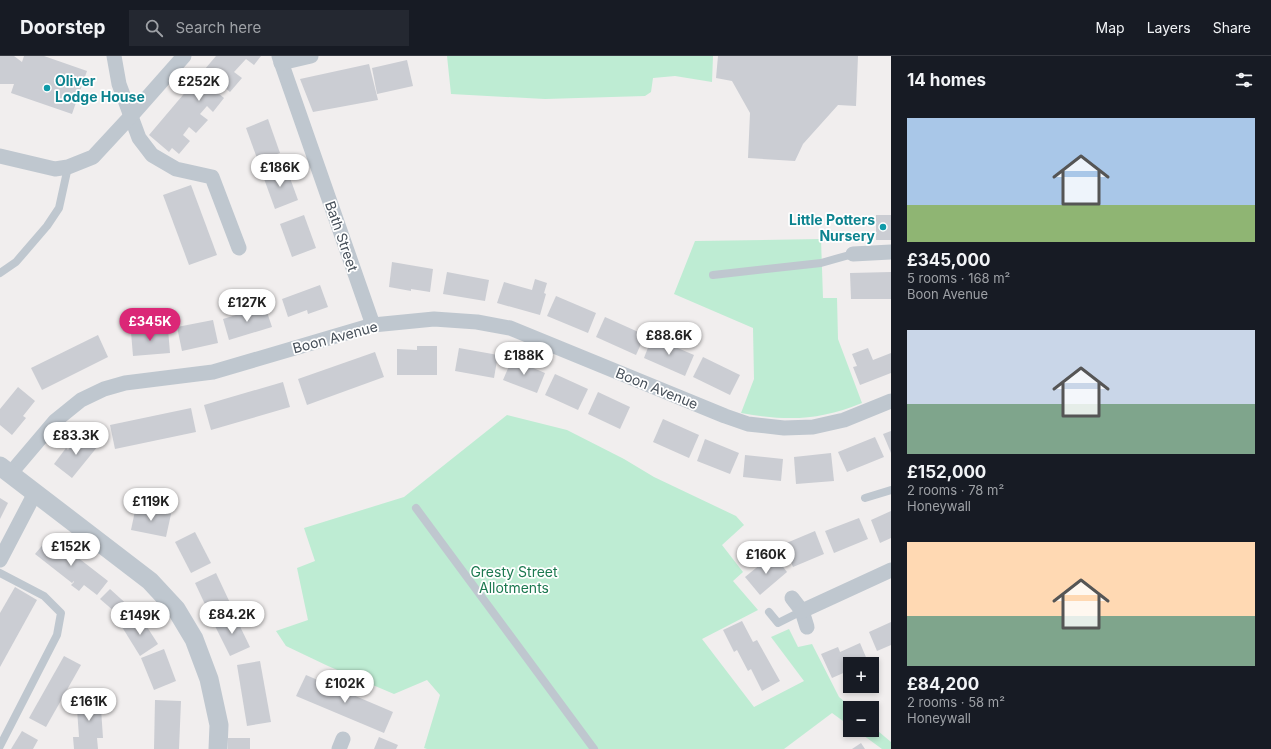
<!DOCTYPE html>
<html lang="en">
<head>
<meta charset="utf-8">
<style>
  :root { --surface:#171b24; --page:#242831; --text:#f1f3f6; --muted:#9ea1a6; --line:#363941; --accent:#db2777 }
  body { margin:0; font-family:Inter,sans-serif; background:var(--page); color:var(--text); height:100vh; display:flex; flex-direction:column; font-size:15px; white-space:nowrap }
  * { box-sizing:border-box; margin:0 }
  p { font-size:13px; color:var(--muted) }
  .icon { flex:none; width:22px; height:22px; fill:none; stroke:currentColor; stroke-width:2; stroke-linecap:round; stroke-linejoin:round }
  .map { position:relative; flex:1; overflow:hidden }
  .drawer { display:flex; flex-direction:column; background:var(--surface); width:380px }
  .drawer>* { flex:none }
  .buttons { position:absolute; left:843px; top:601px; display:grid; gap:8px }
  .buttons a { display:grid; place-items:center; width:36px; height:36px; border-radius:0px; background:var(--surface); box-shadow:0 2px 6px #0003; font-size:20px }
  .price { position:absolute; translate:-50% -34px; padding:0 9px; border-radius:14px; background:#fff; color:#222; font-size:13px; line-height:26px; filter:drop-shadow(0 1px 2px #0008) }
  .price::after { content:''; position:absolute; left:50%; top:24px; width:12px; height:9px; margin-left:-6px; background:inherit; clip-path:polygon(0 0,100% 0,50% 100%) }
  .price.on { background:var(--accent); color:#fff }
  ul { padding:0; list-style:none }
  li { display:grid; align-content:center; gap:8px; height:212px; padding:0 16px }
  li span { display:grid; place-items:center; height:124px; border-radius:0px; color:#555 }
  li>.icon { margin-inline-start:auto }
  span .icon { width:72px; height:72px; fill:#fffc; stroke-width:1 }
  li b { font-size:17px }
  h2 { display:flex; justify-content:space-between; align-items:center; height:48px; padding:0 16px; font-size:17px }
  header { display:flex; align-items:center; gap:24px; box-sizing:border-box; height:56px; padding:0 20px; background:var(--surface); border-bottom:1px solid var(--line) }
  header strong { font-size:19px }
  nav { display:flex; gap:22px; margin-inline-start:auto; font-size:14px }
  .search { width:280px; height:36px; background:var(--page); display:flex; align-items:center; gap:10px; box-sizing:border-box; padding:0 14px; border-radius:0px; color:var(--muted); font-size:15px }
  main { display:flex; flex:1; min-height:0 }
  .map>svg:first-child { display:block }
</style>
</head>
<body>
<header>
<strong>Doorstep</strong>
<div class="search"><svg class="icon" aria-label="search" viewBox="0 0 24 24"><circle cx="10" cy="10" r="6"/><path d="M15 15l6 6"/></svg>Search here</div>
<nav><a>Map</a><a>Layers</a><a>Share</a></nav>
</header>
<main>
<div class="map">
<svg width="891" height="693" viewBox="0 0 891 693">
  <rect width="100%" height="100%" fill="#f1eeee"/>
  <g fill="#beecd3">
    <polygon points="447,0 713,0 712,26 675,20 653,22 651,36 645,40 545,43 451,38"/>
    <path d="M821,183L823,242H837L838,283L862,347C818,365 787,365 741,357L754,323L753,272L674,238L695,185Z"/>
    <polygon points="507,359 567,374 624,403 654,421 736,460 744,469 722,489 743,516 733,525 758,554 702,583 754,651 804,625 771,581 789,573 798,591 812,588 839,641 852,652 850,652 850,670 832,657 784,693 427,693 424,692 440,639 427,624 394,638 328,610 286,590 276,575 308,564 297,512 315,505 304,472 404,441"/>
    <polygon points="872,670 891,686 891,693 882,693 856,674 872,674"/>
  </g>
  <g fill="#cbcdd3">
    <polygon points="0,0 14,0 22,6 24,0 44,0 87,15 72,58 11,37 14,28 0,28"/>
    <polygon points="216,0 261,0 254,9 246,3 234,16 242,22 230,36 223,30 218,37 224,42 213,56 207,50 200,58 208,64 196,77 189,71 183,79 190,85 179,98 172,92 169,96 149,79"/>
    <polygon points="718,0 858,0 856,50 838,49 803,88 795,105 748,102 750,57 732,25 716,22"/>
    <polygon points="407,4 413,30 377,38 372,12"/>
    <polygon points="369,8 378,44 313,56 300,23"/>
    <polygon points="268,63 280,97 258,105 246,72"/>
    <polygon points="286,111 298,144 275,153 263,120"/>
    <polygon points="191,129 217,199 189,209 163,139"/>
    <polygon points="304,159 316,192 292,201 280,168"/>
    <rect x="876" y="159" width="15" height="25"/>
    <polygon points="392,206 433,213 430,236 411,233 411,235 389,231"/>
    <polygon points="447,216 489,224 485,245 443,238"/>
    <polygon points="891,216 891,243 851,243 850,217"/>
    <polygon points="535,223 547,227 544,237 546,238 540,259 497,247 504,226 532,234"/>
    <polygon points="320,229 328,251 308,258 307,254 288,261 282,243"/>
    <polygon points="556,240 596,257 588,277 547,260"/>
    <polygon points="265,250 272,271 229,284 223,263"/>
    <polygon points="605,261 645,279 636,299 596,281"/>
    <polygon points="213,264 218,287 182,295 177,271"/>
    <polygon points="168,273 170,297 133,300 131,276"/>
    <polygon points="98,279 108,301 42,334 31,312"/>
    <polygon points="652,281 694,299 685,320 644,302"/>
    <polygon points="417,290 437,290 437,319 397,319 397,293 417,294"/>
    <polygon points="459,292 498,299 494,322 455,315"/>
    <polygon points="868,292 873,304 891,297 891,317 860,329 853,311 857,310 852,298"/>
    <polygon points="375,296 384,321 307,349 298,323"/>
    <polygon points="703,301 740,319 730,339 693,321"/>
    <polygon points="512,303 545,317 537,337 503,324"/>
    <polygon points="555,318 588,333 578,354 545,339"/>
    <polygon points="283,326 290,351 211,374 204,349"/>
    <polygon points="18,331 35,345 23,360 26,362 12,379 0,369 0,353"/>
    <polygon points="598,336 630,351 620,373 588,358"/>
    <polygon points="191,352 196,376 115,393 110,369"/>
    <polygon points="663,363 699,379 689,402 653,386"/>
    <polygon points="891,375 891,397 883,378"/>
    <polygon points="82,377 98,390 72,422 54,408 66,392 68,394"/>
    <polygon points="875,381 884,401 847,416 838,396"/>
    <polygon points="705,383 739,397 730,418 697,405"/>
    <polygon points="831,397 834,425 796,428 794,401"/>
    <polygon points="745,399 783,403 781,425 743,421"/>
    <polygon points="0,442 8,447 0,463"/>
    <polygon points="136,450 171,458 166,481 131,474"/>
    <polygon points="891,455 891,482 880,487 871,464"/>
    <polygon points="859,462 868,483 834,497 825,475"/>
    <polygon points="815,475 824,498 793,511 784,488"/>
    <polygon points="195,476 211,507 191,517 175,486"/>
    <polygon points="50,480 108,525 97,539 84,529 79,535 71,529 74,526 74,525 72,527 35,498"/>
    <polygon points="773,498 787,516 760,539 745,521"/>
    <polygon points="216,517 231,549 210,559 195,527"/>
    <polygon points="15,531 37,544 0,611 0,557"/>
    <polygon points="110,533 131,552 122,562 100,543"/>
    <polygon points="234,558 250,591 230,600 214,568"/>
    <polygon points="140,560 158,588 140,600 122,571"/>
    <polygon points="742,565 753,586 757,584 780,625 762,635 751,613 748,615 737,594 734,596 723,574"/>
    <polygon points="891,566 891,589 877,595 869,576"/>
    <polygon points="860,587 868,606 862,608 850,608 850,614 832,622 821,598 838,591 840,596"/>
    <polygon points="164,593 176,625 154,634 141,602"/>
    <polygon points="64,600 81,609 46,671 29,662"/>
    <polygon points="260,605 271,666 247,670 237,609"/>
    <polygon points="306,619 393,656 384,677 296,640"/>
    <polygon points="100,638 103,682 97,682 98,693 74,693 73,681 79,681 76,639"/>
    <polygon points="155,644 181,645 179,693 154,693"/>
    <polygon points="22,675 38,684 33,693 11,693"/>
    <polygon points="379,681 398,689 396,693 374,693"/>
    <rect x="228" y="682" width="22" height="11"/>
    <polygon points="861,687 865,693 852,693"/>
  </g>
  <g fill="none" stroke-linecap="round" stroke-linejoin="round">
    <g stroke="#bfc7cf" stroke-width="8">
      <polyline points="0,217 16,206 47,170 59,152 68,111"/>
      <polyline points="713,219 821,207 853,198"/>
      <polyline points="865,442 891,434"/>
      <polyline points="416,452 594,693"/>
      <polyline points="0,517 44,540 61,557 57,579 0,690"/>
      <polyline points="769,556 778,567 802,555"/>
    </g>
    <g stroke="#bfc7cf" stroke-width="15">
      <polyline points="114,0 119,28 139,82 152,99 176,113 212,121 239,192"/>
      <polyline points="279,0 373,269"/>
      <polyline points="281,7 311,0"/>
      <polyline points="0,100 55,113 68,111 93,101 131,60 184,0"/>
      <polyline points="853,198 891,196"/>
      <polyline points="10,418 55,365 81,344 104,333 125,327 213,316 373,269 434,263 477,266 510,272 725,360 748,368 784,372 813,371 844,364 891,345"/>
      <polyline points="0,504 35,437"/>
      <polyline points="792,542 802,555 807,571"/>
      <polyline points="802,555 891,514"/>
      <polyline points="339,693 343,683"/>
    </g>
    <polyline stroke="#bfc7cf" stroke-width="19" points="0,410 150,525 176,553 194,583 209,623 219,669 218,693"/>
  </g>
  <g fill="#0f9aa8" stroke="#fff" stroke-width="1.5">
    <circle cx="47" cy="32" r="4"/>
    <circle cx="883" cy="171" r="4"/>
  </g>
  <g text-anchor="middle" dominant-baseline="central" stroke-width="3.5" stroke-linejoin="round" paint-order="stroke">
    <g font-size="14" font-weight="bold" fill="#0d838f" stroke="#fff" text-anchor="start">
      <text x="55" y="24">Oliver<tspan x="55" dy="16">Lodge House</tspan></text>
      <text x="875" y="163" text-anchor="end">Little Potters<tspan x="875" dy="16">Nursery</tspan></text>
    </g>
    <g font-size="14" fill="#47505a" stroke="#fff">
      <text transform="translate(342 180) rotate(71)">Bath Street</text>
      <text transform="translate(335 281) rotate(-15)">Boon Avenue</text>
      <text transform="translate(657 332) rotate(22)">Boon Avenue</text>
    </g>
    <g font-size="14" fill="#1b784f" stroke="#fff">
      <text x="514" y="515">Gresty Street<tspan x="514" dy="16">Allotments</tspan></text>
    </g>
  </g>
</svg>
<div class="buttons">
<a>+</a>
<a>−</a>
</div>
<b class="price" style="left:199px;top:46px">£252K</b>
<b class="price" style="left:280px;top:132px">£186K</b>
<b class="price" style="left:247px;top:267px">£127K</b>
<b class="price on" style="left:150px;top:286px">£345K</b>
<b class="price" style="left:669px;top:300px">£88.6K</b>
<b class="price" style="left:524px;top:320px">£188K</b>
<b class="price" style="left:76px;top:400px">£83.3K</b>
<b class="price" style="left:151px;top:466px">£119K</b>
<b class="price" style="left:71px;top:511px">£152K</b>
<b class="price" style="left:766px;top:519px">£160K</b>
<b class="price" style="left:232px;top:579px">£84.2K</b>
<b class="price" style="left:140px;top:580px">£149K</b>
<b class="price" style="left:345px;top:648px">£102K</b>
<b class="price" style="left:89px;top:666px">£161K</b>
</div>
<section class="drawer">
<h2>14 homes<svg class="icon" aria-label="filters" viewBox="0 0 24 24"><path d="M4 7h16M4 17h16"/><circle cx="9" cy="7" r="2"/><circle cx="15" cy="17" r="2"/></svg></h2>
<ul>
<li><span style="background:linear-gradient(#a9c7e8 70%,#8fb573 0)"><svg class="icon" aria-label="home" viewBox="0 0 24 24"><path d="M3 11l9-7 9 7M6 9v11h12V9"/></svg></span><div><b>£345,000</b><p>5 rooms · 168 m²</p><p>Boon Avenue</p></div></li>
<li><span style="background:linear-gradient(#c9d6e8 60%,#7fa58c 0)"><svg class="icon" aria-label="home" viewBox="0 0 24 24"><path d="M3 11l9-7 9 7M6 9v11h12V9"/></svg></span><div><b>£152,000</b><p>2 rooms · 78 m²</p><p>Honeywall</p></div></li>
<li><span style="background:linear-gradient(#ffd9b3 60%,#7fa58c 0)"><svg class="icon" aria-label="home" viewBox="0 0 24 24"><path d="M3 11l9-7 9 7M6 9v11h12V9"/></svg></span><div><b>£84,200</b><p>2 rooms · 58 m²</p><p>Honeywall</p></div></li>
</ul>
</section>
</main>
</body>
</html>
